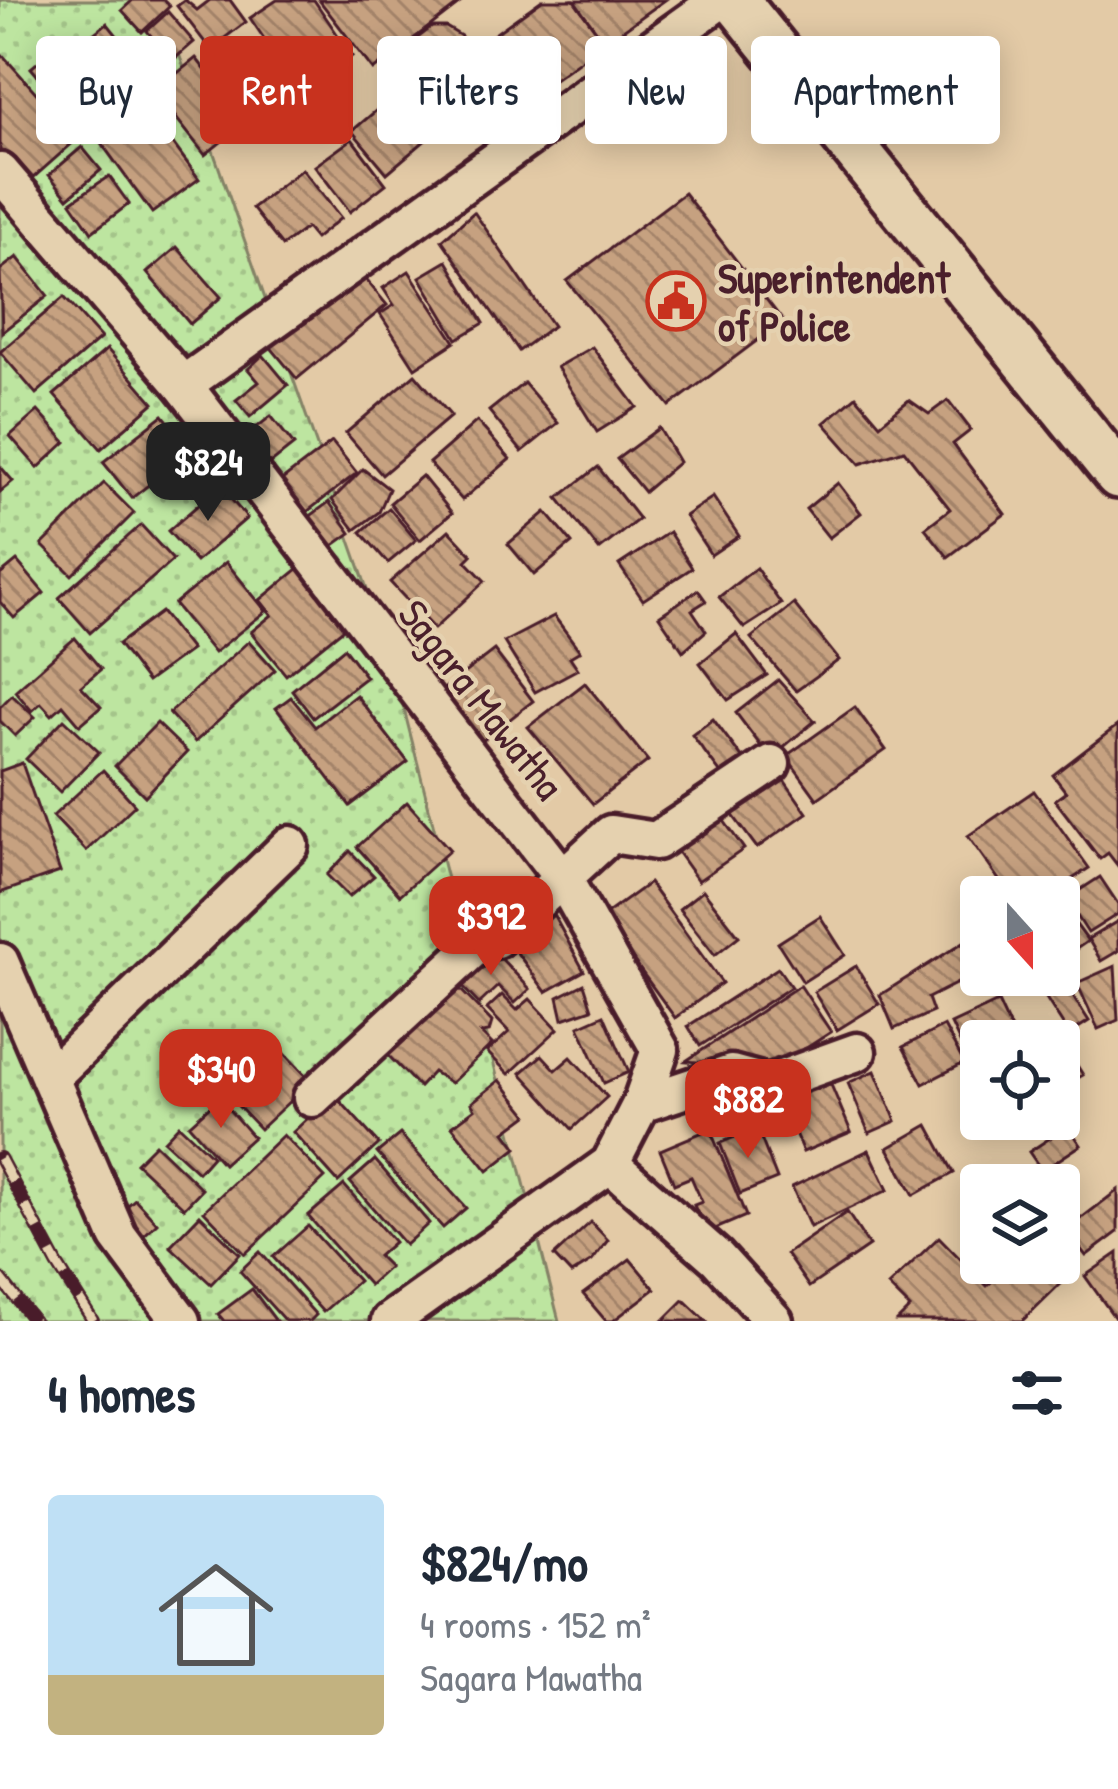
<!DOCTYPE html>
<html lang="en">
<head>
<meta charset="utf-8">
<style>
  :root { --surface:#fff; --page:#f6f6f7; --text:#1f2937; --muted:#747a83; --accent:#c8321e }
  body { margin:0; font-family:"Patrick Hand",sans-serif; background:var(--page); color:var(--text); height:100vh; display:flex; flex-direction:column; font-size:45px; white-space:nowrap }
  * { box-sizing:border-box; margin:0 }
  p { font-size:39px; color:var(--muted) }
  .icon { flex:none; width:66px; height:66px; fill:none; stroke:currentColor; stroke-width:2; stroke-linecap:round; stroke-linejoin:round }
  .map { position:relative; height:1321px; overflow:hidden }
  .panel { display:flex; flex-direction:column; background:var(--surface); flex:1 }
  .panel>* { flex:none }
  .top-card { position:absolute; left:36px; top:36px; width:1047px; height:108px; display:flex; gap:24px }
  .needle { width:78px; rotate:159deg }
  .tools { position:absolute; left:960px; top:876px; display:grid; gap:24px }
  .tools a { display:grid; place-items:center; width:120px; height:120px; border-radius:12px; background:var(--surface); box-shadow:0 6px 30px #0003; font-size:60px }
  .price { position:absolute; translate:-50% -102px; padding:0 27px; border-radius:24px; background:var(--accent); color:#fff; font-size:39px; line-height:78px; filter:drop-shadow(0 3px 6px #0008) }
  .price::after { content:''; position:absolute; left:50%; top:72px; width:36px; height:27px; margin-left:-18px; background:inherit; clip-path:polygon(0 0,100% 0,50% 100%) }
  .price.active { background:#222; color:#fff }
  ul { padding:0; list-style:none }
  li { display:flex; align-items:center; gap:36px; height:300px; padding:0 48px }
  li span { display:grid; place-items:center; flex:none; width:336px; height:240px; border-radius:12px; color:#555 }
  li>.icon { margin-inline-start:auto }
  span .icon { width:144px; height:144px; fill:#fffc; stroke-width:1 }
  li b { font-size:51px }
  h2 { display:flex; justify-content:space-between; align-items:center; height:144px; padding:0 48px; font-size:51px }
  .tag { padding:0 42px; border-radius:12px; background:var(--surface); box-shadow:0 6px 30px #0003; font-size:42px; line-height:108px }
  .tag.active { background:var(--accent); color:#fff }
  .map>svg:first-child { display:block }
</style>
</head>
<body>
<div class="map">
<svg width="1118" height="1321" viewBox="0 0 1118 1321">
  <defs>
    <pattern id="park-dots" width="8" height="8" patternUnits="userSpaceOnUse" patternTransform="scale(3)"><rect width="8" height="8" fill="#bde5a0"/><path d="M2 2h.1M6 6h.1" fill="none" stroke="#a4c48a" stroke-width="1.8" stroke-linecap="round"/></pattern>
    <pattern id="building-back-hatch" width="6" height="6" patternUnits="userSpaceOnUse" patternTransform="scale(3)"><rect width="6" height="6" fill="#c6a180"/><path d="M-1 5l2 2M0 0l6 6M5-1l2 2" fill="none" stroke="#a38369"/></pattern>
  </defs>
  <rect width="100%" height="100%" fill="#e3caa6"/>
  <filter id="ink" filterUnits="userSpaceOnUse"><feTurbulence type="fractalNoise" baseFrequency=".00833" numOctaves="2"/><feDisplacementMap in="SourceGraphic" scale="24" xChannelSelector="R" yChannelSelector="G"/><feConvolveMatrix kernelMatrix="1 2 1 2 8 2 1 2 1" color-interpolation-filters="sRGB"/></filter>
  <g filter="url(#ink)">
    <polygon fill="url(#park-dots)" stroke="#848266" stroke-width="3" points="0,0 160,0 390,654 559,1321 0,1321"/>
    <g fill="url(#building-back-hatch)" stroke="#4a1f2b" stroke-width="3">
      <polygon points="133,0 164,0 170,6 142,32 122,10"/>
      <polygon points="185,0 197,10 210,0 230,0 246,22 210,49 177,6"/>
      <polygon points="277,0 314,0 352,56 302,90 286,66 251,90 233,62 265,40 250,18"/>
      <polygon points="319,0 464,0 373,70"/>
      <polygon points="542,0 574,0 605,43 470,139 429,81"/>
      <polygon points="574,0 665,0 605,43"/>
      <polygon points="168,12 194,42 172,61 147,31"/>
      <polygon points="107,23 131,53 103,75 79,45"/>
      <polygon points="432,27 446,27 461,36 461,56 409,94 386,62"/>
      <polygon points="62,42 94,80 60,102 31,68"/>
      <polygon points="0,52 77,139 25,185 0,156"/>
      <polygon points="196,58 246,122 205,155 155,91"/>
      <polygon points="132,71 145,87 120,108 106,91"/>
      <polygon points="96,85 113,105 87,126 71,106"/>
      <polygon points="392,97 428,138 387,173 352,131"/>
      <polygon points="141,100 199,179 152,213 94,133"/>
      <polygon points="352,139 386,184 350,212 315,166"/>
      <polygon points="82,147 101,170 68,198 49,175"/>
      <polygon points="302,169 341,218 315,239 306,228 282,246 252,208"/>
      <polygon points="109,176 129,204 92,232 71,202"/>
      <polygon points="684,193 783,321 670,406 567,281"/>
      <polygon points="474,212 553,326 519,351 442,240"/>
      <polygon points="177,247 221,297 190,324 147,273"/>
      <polygon points="17,257 48,296 2,332 0,270"/>
      <polygon points="447,261 484,323 457,339 420,277"/>
      <polygon points="358,270 387,305 297,379 268,344"/>
      <polygon points="409,271 455,342 415,368 380,314 394,305 383,288"/>
      <polygon points="64,297 101,338 36,394 0,352"/>
      <polygon points="592,347 637,407 597,432 557,367"/>
      <polygon points="107,349 154,403 101,449 54,395"/>
      <polygon points="263,355 288,385 250,417 236,400 259,382 248,369"/>
      <polygon points="415,374 451,416 382,475 346,433"/>
      <polygon points="524,383 558,423 522,452 489,411"/>
      <polygon points="856,396 880,424 909,400 929,414 948,400 971,430 953,444 1005,514 948,557 925,528 950,509 904,450 860,464 824,423"/>
      <polygon points="38,411 66,442 38,468 10,436"/>
      <polygon points="163,415 192,451 132,498 103,462"/>
      <polygon points="271,416 294,445 270,464 247,435"/>
      <polygon points="477,421 510,459 462,500 429,463"/>
      <polygon points="659,428 679,462 644,492 617,459"/>
      <polygon points="332,442 357,473 303,515 278,483"/>
      <polygon points="0,466 13,481 0,492"/>
      <polygon points="598,467 639,519 599,550 558,498"/>
      <polygon points="363,469 389,489 379,512 355,530 332,500"/>
      <polygon points="422,476 452,513 420,540 390,503"/>
      <polygon points="104,483 134,513 72,575 42,545"/>
      <polygon points="838,483 861,513 829,538 806,509"/>
      <polygon points="220,486 247,518 196,562 168,531"/>
      <polygon points="713,497 739,536 711,555 685,516"/>
      <polygon points="329,502 351,533 326,551 305,520"/>
      <polygon points="389,508 416,540 388,563 361,532"/>
      <polygon points="546,512 572,543 534,575 508,544"/>
      <polygon points="141,525 173,560 90,633 59,598"/>
      <polygon points="449,530 472,555 466,561 485,581 434,629 390,582"/>
      <polygon points="669,532 692,568 643,600 619,565"/>
      <polygon points="17,561 44,593 14,618 0,602 0,575"/>
      <polygon points="226,562 266,611 214,653 174,604"/>
      <polygon points="299,568 347,626 286,675 251,632 272,615 260,600"/>
      <polygon points="756,568 781,604 744,628 719,597"/>
      <polygon points="698,590 706,601 692,610 706,631 683,651 659,616"/>
      <polygon points="794,604 839,660 796,691 751,638"/>
      <polygon points="161,612 191,650 147,682 118,644"/>
      <polygon points="554,616 580,651 570,657 578,669 535,692 504,642"/>
      <polygon points="736,634 767,675 728,700 700,663"/>
      <polygon points="75,638 101,669 81,686 101,707 80,725 63,705 52,715 41,703 32,711 15,691"/>
      <polygon points="249,641 275,670 195,742 169,713"/>
      <polygon points="344,648 366,677 313,718 292,690"/>
      <polygon points="494,650 533,701 481,742 441,691"/>
      <polygon points="778,680 815,721 770,758 736,713"/>
      <polygon points="585,683 648,761 593,804 528,727"/>
      <polygon points="12,695 35,717 15,736 0,721 0,707"/>
      <polygon points="356,695 408,762 350,806 276,708 291,697 315,727"/>
      <polygon points="855,707 886,750 817,799 786,756"/>
      <polygon points="64,719 99,752 60,792 26,759"/>
      <polygon points="713,719 749,767 728,783 692,735"/>
      <polygon points="157,723 187,752 145,796 115,766"/>
      <polygon points="1118,725 1118,866 1108,853 1100,859 1055,800 1066,792 1053,775"/>
      <polygon points="22,763 60,872 0,893 0,771"/>
      <polygon points="103,770 135,805 86,851 53,816"/>
      <polygon points="777,770 807,813 757,848 726,806"/>
      <polygon points="1034,791 1089,868 1045,897 1011,897 968,836"/>
      <polygon points="407,802 450,850 400,895 357,847"/>
      <polygon points="717,811 744,849 698,881 671,843"/>
      <polygon points="350,851 374,876 349,897 327,875"/>
      <polygon points="1100,877 1118,904 1118,914 1088,933 1066,899"/>
      <polygon points="649,883 722,983 675,1018 602,917"/>
      <polygon points="703,890 739,936 715,955 679,909"/>
      <polygon points="546,901 584,971 546,992 509,942"/>
      <polygon points="1061,904 1088,941 1059,961 1059,906"/>
      <polygon points="820,916 845,955 803,982 778,943"/>
      <polygon points="1118,921 1118,951 1101,961 1088,939"/>
      <polygon points="970,938 981,952 981,971 928,998 933,1012 894,1029 880,995"/>
      <polygon points="489,946 530,989 515,1003 498,986 479,1004 455,979"/>
      <polygon points="856,966 879,1004 837,1030 814,992"/>
      <polygon points="1115,966 1118,1020 1098,1029 1077,983"/>
      <polygon points="778,968 791,987 700,1046 688,1026"/>
      <polygon points="1064,982 1089,1021 1069,1034 1044,995"/>
      <polygon points="584,984 592,1009 563,1019 558,997"/>
      <polygon points="456,985 492,1022 489,1032 481,1033 492,1044 451,1083 433,1072 419,1087 385,1052"/>
      <polygon points="800,985 831,1032 774,1069 686,1061"/>
      <polygon points="502,995 517,1010 530,999 558,1029 509,1074 487,1052 509,1032 487,1009"/>
      <polygon points="998,1002 1016,1041 981,1041 981,1058 970,1064 951,1024"/>
      <polygon points="604,1015 629,1072 604,1083 579,1026"/>
      <polygon points="944,1026 964,1063 923,1084 903,1047"/>
      <polygon points="271,1039 311,1081 260,1129 220,1087"/>
      <polygon points="542,1055 556,1070 571,1057 607,1097 572,1129 521,1073"/>
      <polygon points="1073,1059 1083,1075 1059,1089 1059,1067"/>
      <polygon points="875,1071 896,1121 869,1133 848,1083"/>
      <polygon points="500,1080 528,1115 505,1132 517,1148 488,1171 452,1126 475,1109 471,1103"/>
      <polygon points="829,1080 851,1132 803,1152 781,1100"/>
      <polygon points="334,1094 379,1144 338,1182 293,1132"/>
      <polygon points="219,1098 253,1137 223,1164 189,1125"/>
      <polygon points="179,1125 212,1156 198,1172 164,1141"/>
      <polygon points="928,1125 954,1173 914,1195 888,1148"/>
      <polygon points="1068,1126 1081,1145 1042,1171 1029,1152"/>
      <polygon points="757,1128 777,1179 740,1194 720,1143"/>
      <polygon points="710,1129 746,1216 706,1233 694,1205 702,1202 691,1177 674,1184 660,1150"/>
      <polygon points="400,1134 466,1208 443,1228 377,1153"/>
      <polygon points="283,1135 325,1178 245,1254 204,1211"/>
      <polygon points="155,1144 202,1189 184,1208 136,1163"/>
      <polygon points="869,1150 888,1190 810,1227 792,1187"/>
      <polygon points="375,1160 429,1223 405,1245 350,1182"/>
      <polygon points="344,1185 394,1242 378,1256 389,1267 369,1285 308,1216"/>
      <polygon points="1118,1190 1118,1232 1086,1256 1066,1230"/>
      <polygon points="135,1199 157,1223 137,1242 114,1217"/>
      <polygon points="847,1212 869,1246 809,1287 786,1254"/>
      <polygon points="200,1215 240,1254 211,1284 170,1246"/>
      <polygon points="591,1222 608,1240 592,1261 571,1274 554,1256"/>
      <polygon points="308,1226 358,1281 323,1312 273,1257"/>
      <polygon points="939,1237 987,1286 1012,1263 1044,1263 1062,1282 1022,1321 897,1321 910,1308 888,1286"/>
      <polygon points="260,1252 316,1315 310,1321 285,1321 240,1271"/>
      <polygon points="1118,1253 1118,1321 1117,1321 1085,1276"/>
      <polygon points="630,1259 655,1289 613,1321 606,1321 583,1294"/>
      <polygon points="252,1289 276,1321 224,1321 218,1314"/>
      <polygon points="684,1300 706,1321 663,1321"/>
    </g>
    <g fill="none" stroke-linecap="round" stroke-linejoin="round">
      <g stroke="#4a1f2b" stroke-width="45">
        <g id="minor">
          <polyline points="0,172 183,385 564,880 660,1050 641,1104 610,1164 390,1321"/>
          <polyline points="183,385 720,0"/>
          <polyline points="0,962 118,1236 181,1321"/>
          <polyline points="50,1078 290,845"/>
          <polyline points="312,1098 490,933 496,939 611,834 656,841 771,764"/>
          <polyline points="641,1104 731,1074 768,1084 857,1052"/>
          <polyline points="610,1164 717,1258 774,1321"/>
        </g>
      </g>
      <g stroke="#4a1f2b" stroke-width="54">
        <polyline id="tertiary" points="735,0 1118,475"/>
      </g>
      <use href="#minor" stroke="#e5d1af" stroke-width="36"/>
      <use href="#tertiary" stroke="#e5d1af" stroke-width="45"/>
      <g stroke="#4a1f2b" stroke-width="14">
        <g id="rail">
          <polyline points="0,1158 57,1264 93,1321"/>
          <polyline points="0,1278 34,1321"/>
        </g>
      </g>
      <use href="#rail" stroke="#e5d1af" stroke-width="9" stroke-dasharray="27" stroke-linecap="butt"/>
    </g>
  </g>
  <defs>
    <g id="civic-ring" transform="scale(3)"><circle r="9.5" fill="#e5d1af" stroke="#c8321e" stroke-width="1.5"/><path d="M-.6-6.5H3V-4.5H.6V-3L4-1V1h2V6H-6V1h2V-1L-.6-3ZM-1.2 2.5V6h2.4V2.5Z" fill="#c8321e"/></g>
  </defs>
  <g fill-rule="evenodd">
    <use href="#civic-ring" x="676" y="301"/>
  </g>
  <g text-anchor="middle" dominant-baseline="central" stroke-width="9" stroke-linejoin="round" paint-order="stroke">
    <g font-size="42" font-weight="bold" fill="#4a1f2b" stroke="#e5d1af" text-anchor="start">
      <text x="718" y="277">Superintendent<tspan x="718" dy="48">of Police</tspan></text>
    </g>
    <g font-size="42" fill="#4a1f2b" stroke="#e5d1af">
      <text transform="translate(482 699) rotate(52)">Sagara Mawatha</text>
    </g>
  </g>
</svg>
<div class="tools">
<a><svg class="needle" viewBox="-14 -14 28 28"><path d="M0-13l5 13h-10z" fill="#e53935"/><path d="M0 13l5-13h-10z" fill="#747a83"/></svg></a>
<a><svg class="icon" aria-label="locate" viewBox="0 0 24 24"><circle cx="12" cy="12" r="6"/><path d="M12 2v4M12 18v4M2 12h4M18 12h4"/></svg></a>
<a><svg class="icon" aria-label="layers" viewBox="0 0 24 24"><path d="M12 4l9 5-9 5-9-5zM3 14l9 5 9-5"/></svg></a>
</div>
<b class="price active" style="left:208px;top:524px">$824</b>
<b class="price" style="left:491px;top:978px">$392</b>
<b class="price" style="left:221px;top:1131px">$340</b>
<b class="price" style="left:748px;top:1161px">$882</b>
<div class="top-card">
<a class="tag">Buy</a>
<a class="tag active">Rent</a>
<a class="tag">Filters</a>
<a class="tag">New</a>
<a class="tag">Apartment</a>
</div>
</div>
<section class="panel">
<h2>4 homes<svg class="icon" aria-label="filters" viewBox="0 0 24 24"><path d="M4 7h16M4 17h16"/><circle cx="9" cy="7" r="2"/><circle cx="15" cy="17" r="2"/></svg></h2>
<ul>
<li><span style="background:linear-gradient(#bfe0f5 75%,#c2b280 0)"><svg class="icon" aria-label="home" viewBox="0 0 24 24"><path d="M3 11l9-7 9 7M6 9v11h12V9"/></svg></span><div><b>$824/mo</b><p>4 rooms · 152 m²</p><p>Sagara Mawatha</p></div></li>
</ul>
</section>
</body>
</html>
